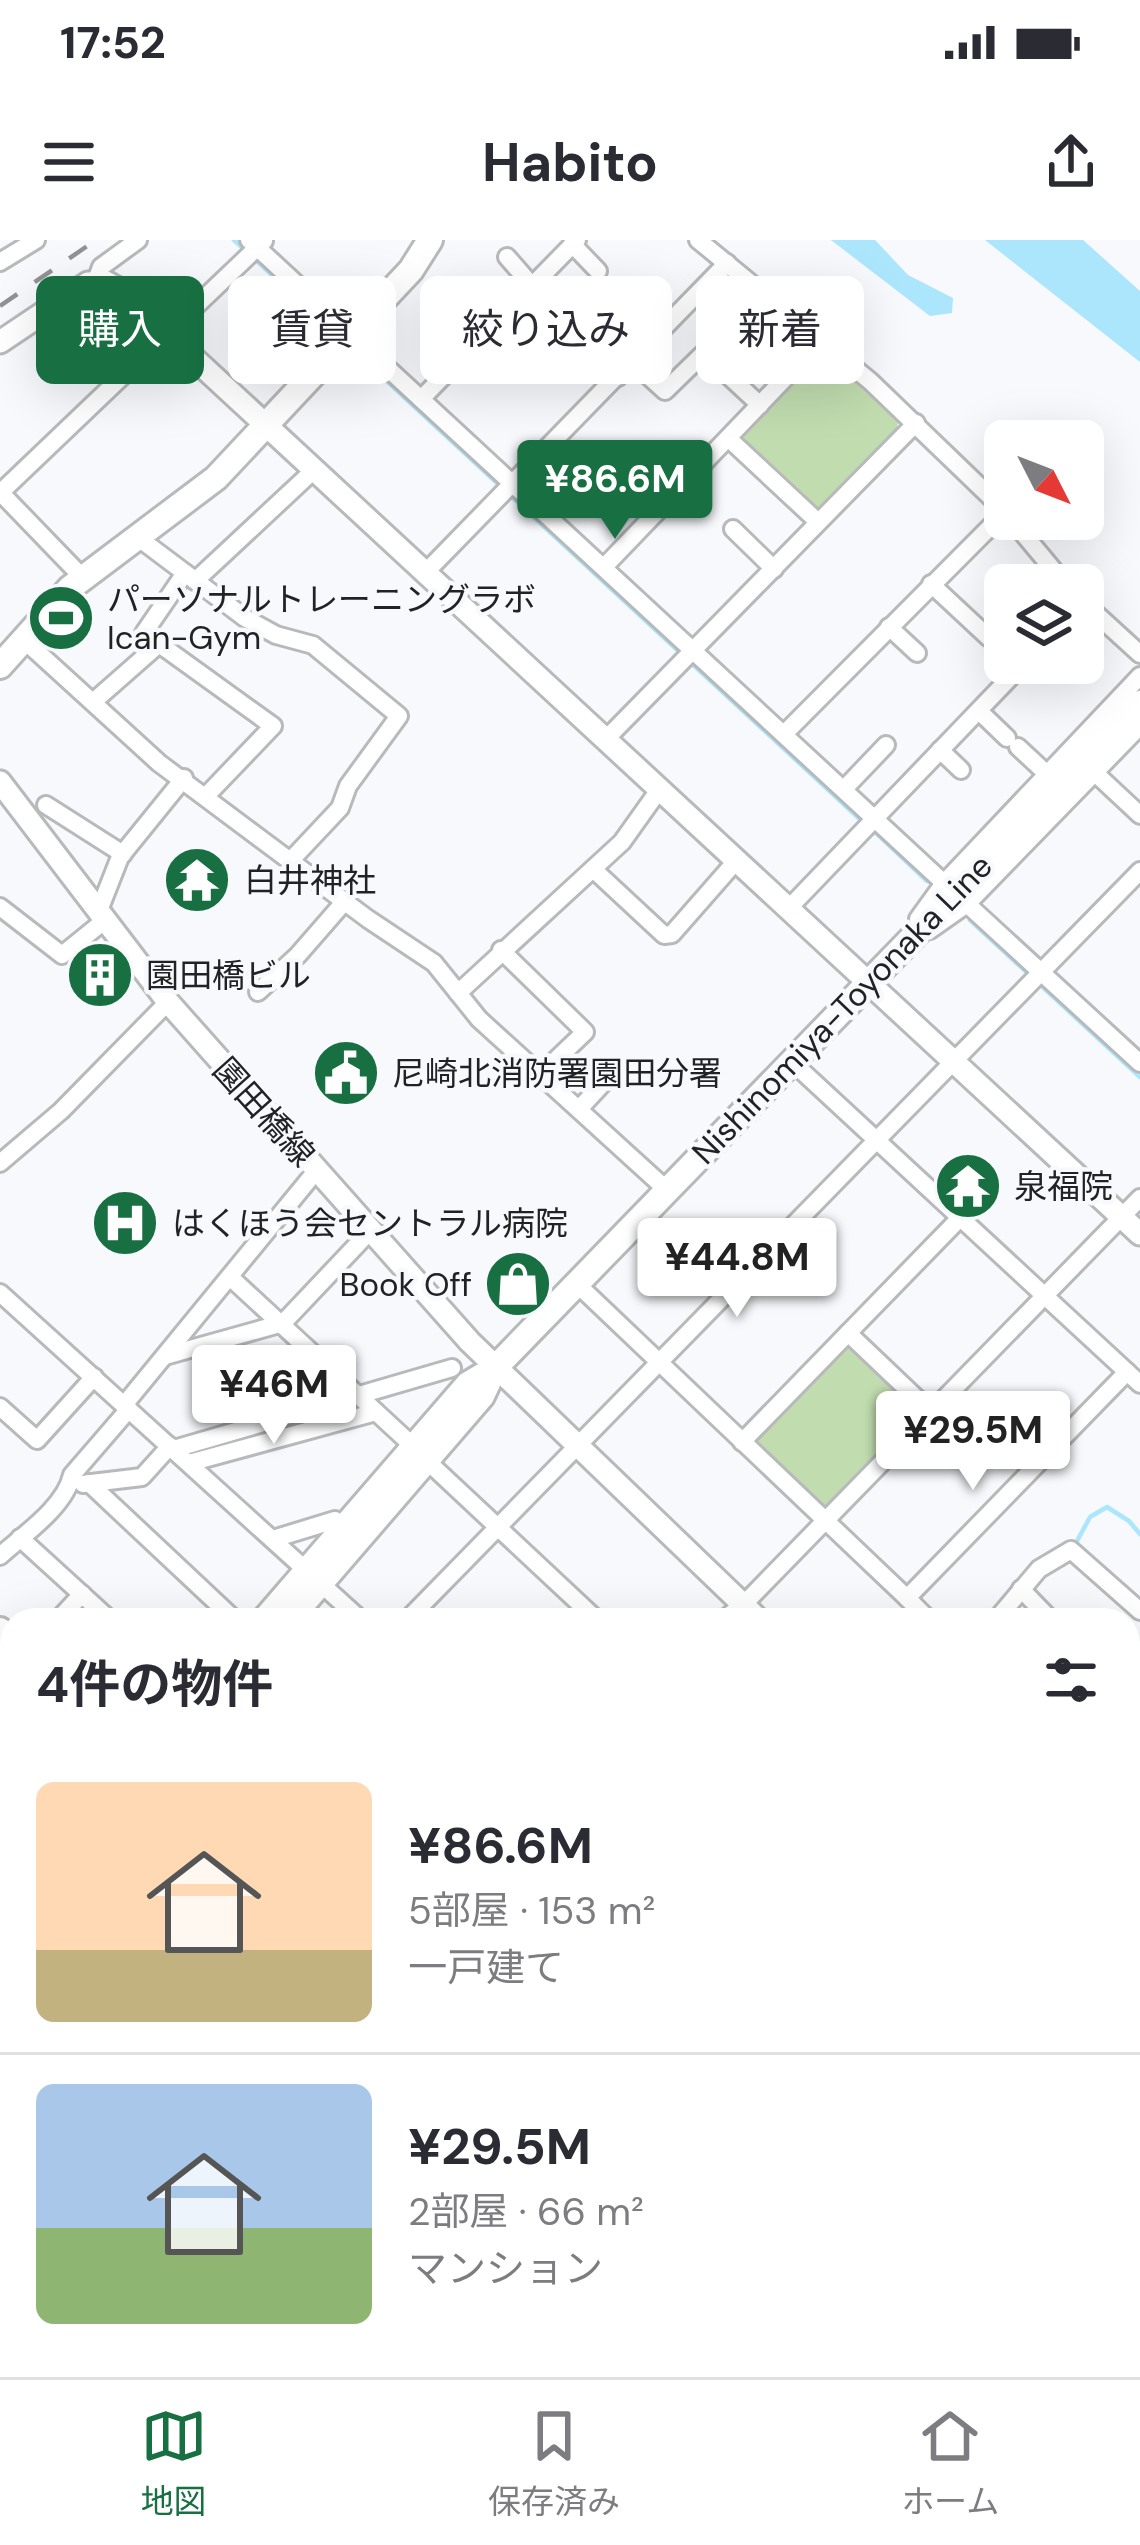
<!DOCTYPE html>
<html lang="ja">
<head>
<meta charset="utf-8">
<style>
  :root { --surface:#fff; --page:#f2f2f3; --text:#2b2b33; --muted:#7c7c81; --line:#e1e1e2; --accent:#186f42 }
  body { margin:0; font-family:"DM Sans","Noto Sans JP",sans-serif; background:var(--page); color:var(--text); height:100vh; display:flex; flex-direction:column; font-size:45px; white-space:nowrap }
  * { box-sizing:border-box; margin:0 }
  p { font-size:39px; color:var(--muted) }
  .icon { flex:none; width:66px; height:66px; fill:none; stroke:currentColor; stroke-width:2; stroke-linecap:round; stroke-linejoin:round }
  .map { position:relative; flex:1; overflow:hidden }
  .details { position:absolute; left:0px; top:1368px; width:1140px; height:771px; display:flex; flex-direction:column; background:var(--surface); border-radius:36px 36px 0 0; box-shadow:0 12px 48px #0002 }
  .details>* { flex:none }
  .hud { position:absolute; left:36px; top:36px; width:1068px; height:108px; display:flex; gap:24px }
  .needle { width:78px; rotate:132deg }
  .fabs { position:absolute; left:984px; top:180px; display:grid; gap:24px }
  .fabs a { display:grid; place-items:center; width:120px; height:120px; border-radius:18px; background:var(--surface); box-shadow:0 12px 48px #0002; font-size:60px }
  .price { position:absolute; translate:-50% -102px; padding:0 27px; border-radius:12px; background:#fff; color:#222; font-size:39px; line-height:78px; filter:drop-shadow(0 3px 6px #0008) }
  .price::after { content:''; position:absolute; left:50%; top:72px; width:36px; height:27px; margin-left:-18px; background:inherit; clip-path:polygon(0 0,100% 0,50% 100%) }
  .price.current { background:var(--accent); color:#fff }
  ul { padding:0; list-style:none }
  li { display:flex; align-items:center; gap:36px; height:300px; padding:0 36px }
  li+li { border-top:3px solid var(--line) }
  li span { display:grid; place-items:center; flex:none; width:336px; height:240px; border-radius:18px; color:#555 }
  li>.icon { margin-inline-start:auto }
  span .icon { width:144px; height:144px; fill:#fffc; stroke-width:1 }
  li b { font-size:51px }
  h2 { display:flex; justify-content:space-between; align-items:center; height:144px; padding:0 36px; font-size:51px }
  .pill { padding:0 42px; border-radius:18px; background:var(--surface); box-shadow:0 12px 48px #0002; font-size:42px; line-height:108px }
  .pill.current { background:var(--accent); color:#fff }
  .status { display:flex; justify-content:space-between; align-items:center; height:84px; padding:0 60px; background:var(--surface); direction:ltr }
  .status svg { height:33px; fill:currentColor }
  header { display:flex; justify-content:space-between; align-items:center; height:156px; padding:0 36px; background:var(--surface); font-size:54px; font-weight:700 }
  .tab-bar { display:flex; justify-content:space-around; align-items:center; height:168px; border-top:3px solid var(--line); background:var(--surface); font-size:33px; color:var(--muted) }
  .tab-bar a { display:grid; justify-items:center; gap:6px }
  .tab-bar .current { color:var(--accent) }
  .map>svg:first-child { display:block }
</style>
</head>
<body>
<div class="status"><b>17:52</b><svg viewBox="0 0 49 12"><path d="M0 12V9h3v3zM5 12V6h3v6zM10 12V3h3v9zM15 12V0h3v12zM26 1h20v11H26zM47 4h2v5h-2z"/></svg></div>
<header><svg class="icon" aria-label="menu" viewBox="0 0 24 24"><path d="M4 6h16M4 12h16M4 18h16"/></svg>Habito<svg class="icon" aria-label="share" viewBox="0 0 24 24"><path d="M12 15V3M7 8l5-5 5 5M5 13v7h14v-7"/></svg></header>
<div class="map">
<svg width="1140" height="2137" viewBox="0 0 1140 2137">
  <rect width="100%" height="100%" fill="#f7f9fc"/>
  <g fill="#c1dcaf">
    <polygon points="826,115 898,181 897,189 818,270 744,204 743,195 817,116"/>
    <polygon points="849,1103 919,1170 919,1175 827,1268 821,1267 755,1205 755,1198"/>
    <polygon points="474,2127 606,2127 638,2137 468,2137"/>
  </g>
  <g fill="#abe6fc">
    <polygon points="831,0 875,0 908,35 953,58 952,73 930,76"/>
    <polygon points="985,0 1083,0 1140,51 1140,122"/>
  </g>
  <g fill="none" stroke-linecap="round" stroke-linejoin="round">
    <g stroke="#abe6fc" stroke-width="4.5">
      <polyline points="234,0 336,94"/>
      <polyline points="349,106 864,583"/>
      <polyline points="873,590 927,641"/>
      <polyline points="970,680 1140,837"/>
      <polyline points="1076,1303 1090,1277 1107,1267 1129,1281 1140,1294"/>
    </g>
    <g stroke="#b7b9bb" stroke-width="22">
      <g id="minor">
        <polyline points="249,0 944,643"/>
        <polyline points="698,0 870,141 1005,271"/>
        <polyline points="572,4 598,31"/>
        <path d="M507,17C543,58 577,99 618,137"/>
        <polyline points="0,22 36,0"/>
        <polyline points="96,41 101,27 138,0"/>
        <polyline points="580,102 613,70"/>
        <polyline points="632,121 665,151 704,113 760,165"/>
        <polyline points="421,159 577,0"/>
        <polyline points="728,198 817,281"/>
        <polyline points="0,253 264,1"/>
        <polyline points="1,253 84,339"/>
        <polyline points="1011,279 1066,345"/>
        <polyline points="733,289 774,329"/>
        <polyline points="140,299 245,378 276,395 313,405 399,476 348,546 340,568 292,619"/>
        <polyline points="604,327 813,109 715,36"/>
        <polyline points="185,333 144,393 273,486 206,556"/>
        <polyline points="425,333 727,23"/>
        <polyline points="195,341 314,230"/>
        <polyline points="931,344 989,398 1005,382"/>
        <polyline points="1083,362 1140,414"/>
        <polyline points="889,387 917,413"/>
        <polyline points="23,399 159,523 368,679 434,723 479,779 667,950"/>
        <polyline points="93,462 159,404"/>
        <polyline points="979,471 1007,498"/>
        <polyline points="784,494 1005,272"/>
        <polyline points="605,500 916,183"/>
        <polyline points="1018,507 1047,534"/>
        <polyline points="940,510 961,530"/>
        <polyline points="1094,532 1140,575"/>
        <polyline points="844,549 886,505"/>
        <polyline points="46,565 123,614"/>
        <polyline points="593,629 664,695 672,694 736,621"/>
        <polyline points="967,664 1140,823"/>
        <polyline points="0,667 62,715 104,681"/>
        <polyline points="788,669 1024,423"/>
        <polyline points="98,673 120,617 184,538"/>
        <polyline points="918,679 944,643 1140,436"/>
        <polyline points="930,690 967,664 1140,486"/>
        <polyline points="501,710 585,792 541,834"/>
        <polyline points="258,752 298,715 345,661"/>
        <polyline points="458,753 622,602 659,550"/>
        <polyline points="791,821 1140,1144"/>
        <polyline points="579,869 618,827"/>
        <polyline points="0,923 61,871 168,762"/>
        <polyline points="230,1037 414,1207"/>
        <polyline points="576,1043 907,1358"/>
        <polyline points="0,1053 361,1380"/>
        <polyline points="848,1093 930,1171"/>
        <polyline points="165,1116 283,1083 370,991"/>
        <polyline points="124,1165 316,931"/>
        <polyline points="0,1167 37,1200 94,1137"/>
        <polyline points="742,1202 959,979"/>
        <polyline points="174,1209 452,1128"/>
        <polyline points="426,1220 597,1380"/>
        <polyline points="189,1223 376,1172"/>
        <polyline points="89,1243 235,1380"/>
        <polyline points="83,1244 142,1237 170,1206"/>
        <polyline points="20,1298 110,1380"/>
        <polyline points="273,1299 335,1280 346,1287"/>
        <path d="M0,1316C23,1295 65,1267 72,1235L129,1169"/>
        <polyline points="1021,1349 1051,1380"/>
        <polyline points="58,1380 82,1354"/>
        <polyline points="407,1380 1140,631"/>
        <polyline points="723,1380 743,1365 1140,958"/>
        <polyline points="929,1380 907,1358 1127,1132"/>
        <polyline points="996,1380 1039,1329 1071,1310 1140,1371"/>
        <polyline points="1128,1457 1140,1470"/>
        <polyline points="0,1502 12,1488"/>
        <polyline points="1128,1562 1140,1573"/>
        <polyline points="0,1587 12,1598"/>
        <polyline points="1128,1633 1140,1619"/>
        <polyline points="1128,1663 1140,1674"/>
        <polyline points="0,1765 12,1777"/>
        <polyline points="1128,1856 1140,1843"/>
        <polyline points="1128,1951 1140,1938"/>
        <polyline points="0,1978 12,1960"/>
        <polyline points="0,2028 12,2028"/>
        <polyline points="1128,2042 1140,2027"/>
        <polyline points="0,2126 47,2137"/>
        <polyline points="720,2127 733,2137"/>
        <polyline points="765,2127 777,2137"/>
        <polyline points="881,2127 891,2137"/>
        <polyline points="983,2127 991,2137"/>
        <polyline points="85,2137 86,2127"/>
        <polyline points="290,2137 297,2127"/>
        <polyline points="419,2137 427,2127"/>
      </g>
    </g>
    <g stroke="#b7b9bb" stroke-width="27">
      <g id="tertiary">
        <polyline points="0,102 88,43 106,42 120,50 1140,994"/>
        <polyline points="0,542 168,762 470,1102 759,1380"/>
        <polyline points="1128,1761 1140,1772"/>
        <polyline points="1128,2057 1140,2066"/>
        <polyline points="1031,2137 1040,2127"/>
      </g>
    </g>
    <g stroke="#b7b9bb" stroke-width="30">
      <g id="secondary">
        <polyline points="0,426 70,348 216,238 411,30 430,0"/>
        <polyline points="264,1380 468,1144 495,1128 1140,463"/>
        <polyline points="289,1380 482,1156 495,1128"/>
        <polyline points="0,1390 12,1400"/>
        <polyline points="0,1726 12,1710"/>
        <polyline points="0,1757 12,1740"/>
      </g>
    </g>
    <use href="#minor" stroke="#fff" stroke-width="16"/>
    <use href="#tertiary" stroke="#fff" stroke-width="21"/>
    <use href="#secondary" stroke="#fff" stroke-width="24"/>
    <polyline stroke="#919294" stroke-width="4.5" stroke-dasharray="21 21" stroke-linecap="butt" points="0,66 96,0"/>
  </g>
  <defs>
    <g id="stadium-disc" transform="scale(3.45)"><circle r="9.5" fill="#186f42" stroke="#f7f9fc"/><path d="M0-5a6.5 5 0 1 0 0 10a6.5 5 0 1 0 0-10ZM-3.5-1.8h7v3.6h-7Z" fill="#fff"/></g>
    <g id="temple-disc" transform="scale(3.45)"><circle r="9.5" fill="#186f42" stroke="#f7f9fc"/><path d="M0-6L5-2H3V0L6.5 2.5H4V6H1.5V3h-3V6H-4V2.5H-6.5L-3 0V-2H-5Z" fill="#fff"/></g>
    <g id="building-disc" transform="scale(3.45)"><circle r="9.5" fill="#186f42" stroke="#f7f9fc"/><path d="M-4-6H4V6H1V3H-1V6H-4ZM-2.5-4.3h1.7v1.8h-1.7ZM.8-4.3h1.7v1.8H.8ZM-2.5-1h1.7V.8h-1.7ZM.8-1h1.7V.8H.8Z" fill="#fff"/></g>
    <g id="civic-disc" transform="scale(3.45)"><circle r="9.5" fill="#186f42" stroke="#f7f9fc"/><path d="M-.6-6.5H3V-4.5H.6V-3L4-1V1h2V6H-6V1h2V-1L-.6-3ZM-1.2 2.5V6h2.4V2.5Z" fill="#fff"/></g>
    <g id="hospital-disc" transform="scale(3.45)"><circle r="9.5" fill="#186f42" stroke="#f7f9fc"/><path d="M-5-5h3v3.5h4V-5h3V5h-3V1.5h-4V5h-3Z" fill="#fff"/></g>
    <g id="shop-disc" transform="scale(3.45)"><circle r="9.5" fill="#186f42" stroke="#f7f9fc"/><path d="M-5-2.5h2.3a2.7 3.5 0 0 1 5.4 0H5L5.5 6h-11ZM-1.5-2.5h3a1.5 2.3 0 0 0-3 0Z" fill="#fff"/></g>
  </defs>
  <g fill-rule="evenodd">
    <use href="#stadium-disc" x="61" y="378"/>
    <use href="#temple-disc" x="197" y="640"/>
    <use href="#building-disc" x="100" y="735"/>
    <use href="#civic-disc" x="346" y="833"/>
    <use href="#temple-disc" x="968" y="946"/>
    <use href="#hospital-disc" x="125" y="983"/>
    <use href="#shop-disc" x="518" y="1044"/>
  </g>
  <g text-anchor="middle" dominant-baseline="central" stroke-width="9" stroke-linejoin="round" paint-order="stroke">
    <g font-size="33" fill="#212223" stroke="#f7f9fc" text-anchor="start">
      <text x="107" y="359">パーソナルトレーニングラボ<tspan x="107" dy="38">Ican-Gym</tspan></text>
      <text x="244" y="640">白井神社</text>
      <text x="146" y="735">園田橋ビル</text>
      <text x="392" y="833">尼崎北消防署園田分署</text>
      <text x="1014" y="946">泉福院</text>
      <text x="172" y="983">はくほう会セントラル病院</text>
      <text x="472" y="1044" text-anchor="end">Book Off</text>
    </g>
    <g font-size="33" fill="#212223" stroke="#f7f9fc">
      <text transform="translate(842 769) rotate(-46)">Nishinomiya-Toyonaka Line</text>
      <text transform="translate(264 872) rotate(48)">園田橋線</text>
    </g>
  </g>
</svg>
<div class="fabs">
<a><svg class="needle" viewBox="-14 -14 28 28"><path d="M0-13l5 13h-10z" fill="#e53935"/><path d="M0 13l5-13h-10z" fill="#7c7c81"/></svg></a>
<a><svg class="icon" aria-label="layers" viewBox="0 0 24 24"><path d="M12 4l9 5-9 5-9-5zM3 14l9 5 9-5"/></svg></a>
</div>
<b class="price current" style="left:615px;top:302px">¥86.6M</b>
<b class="price" style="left:737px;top:1080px">¥44.8M</b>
<b class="price" style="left:274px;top:1207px">¥46M</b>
<b class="price" style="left:973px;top:1253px">¥29.5M</b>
<div class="hud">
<a class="pill current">購入</a>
<a class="pill">賃貸</a>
<a class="pill">絞り込み</a>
<a class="pill">新着</a>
</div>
<section class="details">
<h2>4件の物件<svg class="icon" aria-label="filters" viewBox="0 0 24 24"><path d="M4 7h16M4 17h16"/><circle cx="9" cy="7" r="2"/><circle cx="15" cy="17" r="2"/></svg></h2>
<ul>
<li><span style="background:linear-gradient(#ffd9b3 70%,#c2b280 0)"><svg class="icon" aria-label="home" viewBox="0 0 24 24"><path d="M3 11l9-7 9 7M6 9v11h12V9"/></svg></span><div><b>¥86.6M</b><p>5部屋 · 153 m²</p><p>一戸建て</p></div></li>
<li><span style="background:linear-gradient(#a9c7e8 60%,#8fb573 0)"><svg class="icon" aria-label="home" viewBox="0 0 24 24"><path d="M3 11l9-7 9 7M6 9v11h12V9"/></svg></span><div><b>¥29.5M</b><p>2部屋 · 66 m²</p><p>マンション</p></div></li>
</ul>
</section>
</div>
<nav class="tab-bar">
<a class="current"><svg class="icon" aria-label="map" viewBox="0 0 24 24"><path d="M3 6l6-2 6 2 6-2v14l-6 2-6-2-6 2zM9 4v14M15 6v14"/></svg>地図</a>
<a><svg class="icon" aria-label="saved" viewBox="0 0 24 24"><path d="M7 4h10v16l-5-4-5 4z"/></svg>保存済み</a>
<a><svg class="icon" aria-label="home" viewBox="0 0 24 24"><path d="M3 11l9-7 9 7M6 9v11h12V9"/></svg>ホーム</a>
</nav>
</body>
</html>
